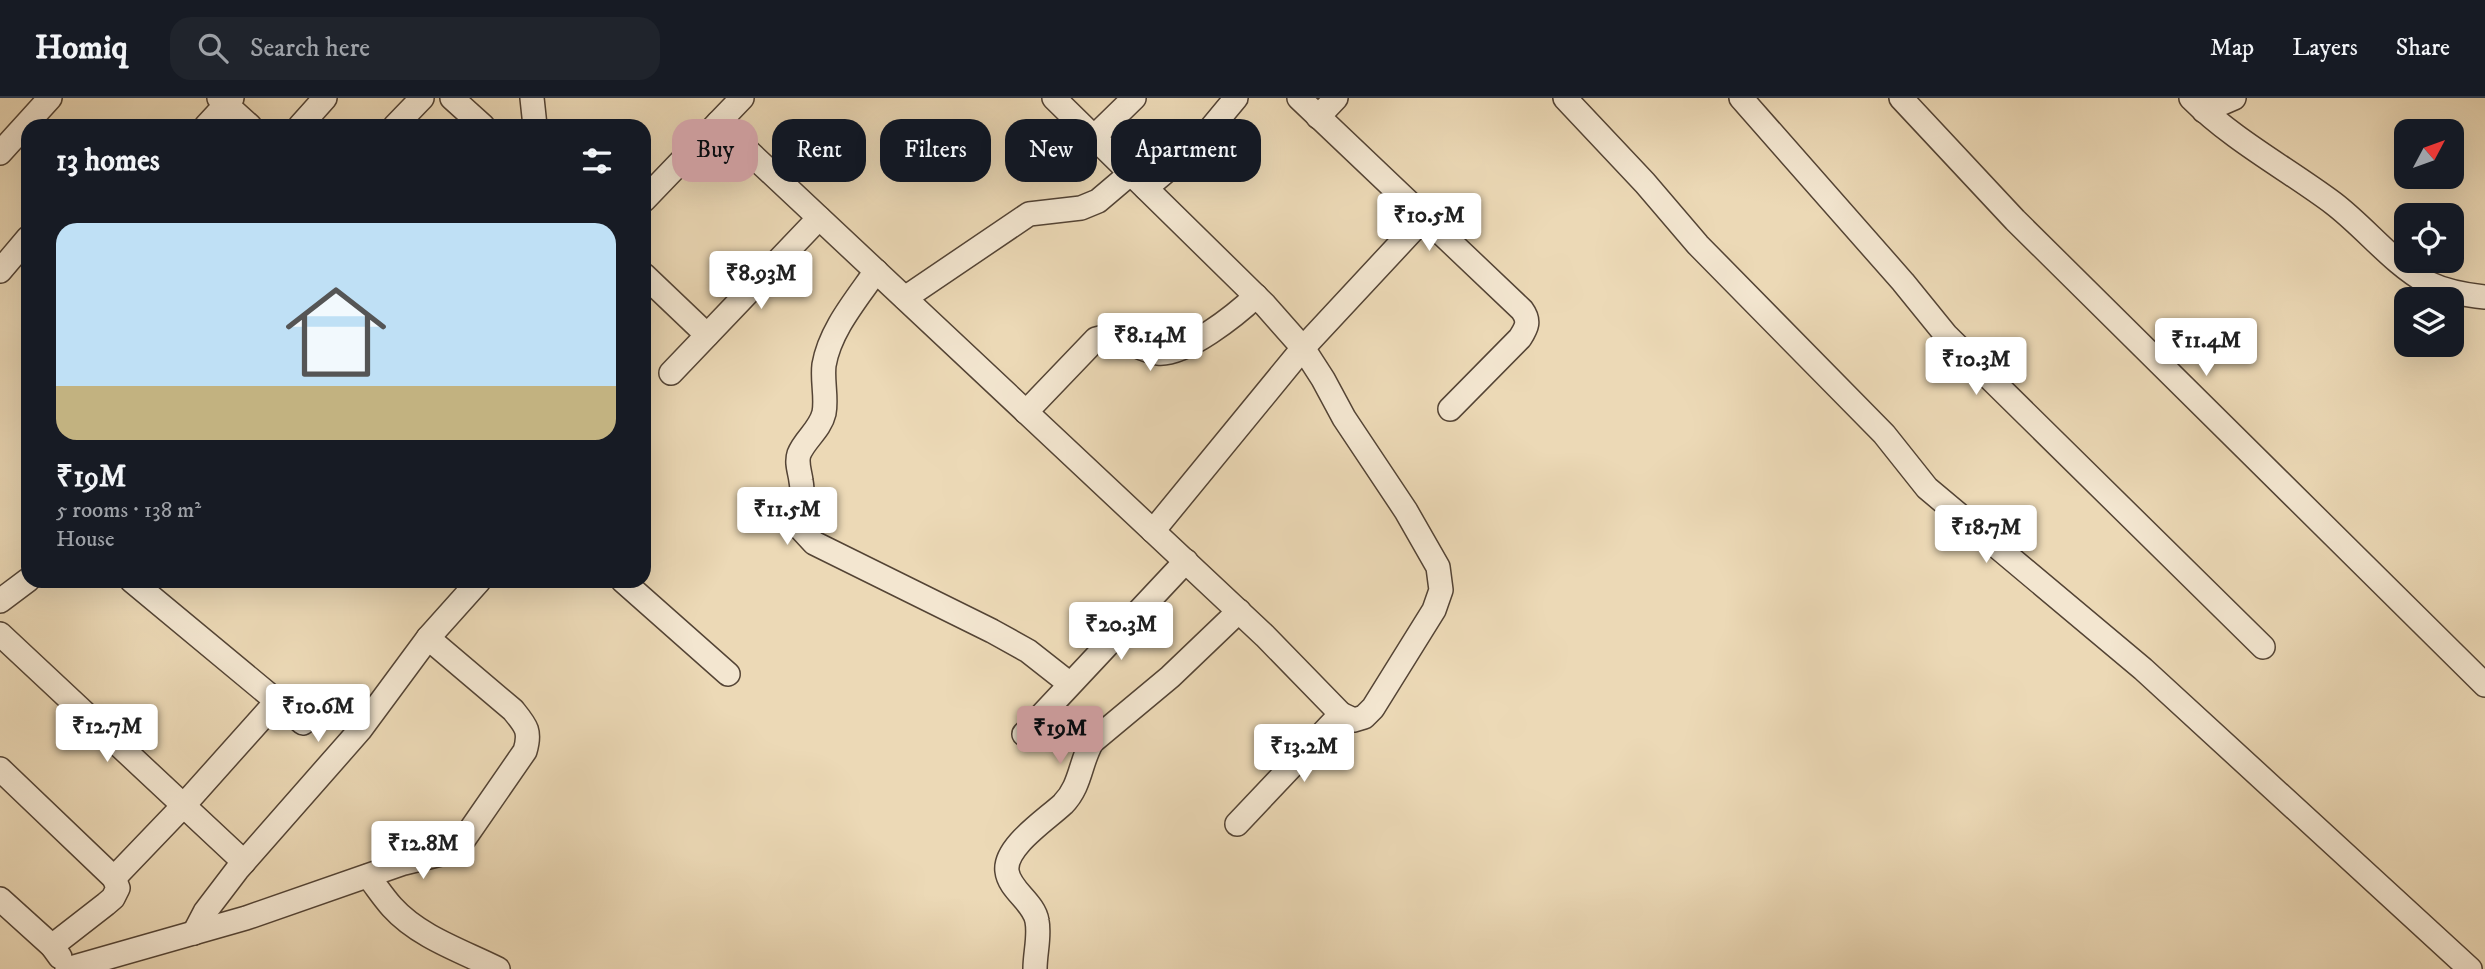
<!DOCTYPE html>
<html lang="en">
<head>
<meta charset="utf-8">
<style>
  :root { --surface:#171b24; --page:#20242c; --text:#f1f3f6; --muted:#9ea1a6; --line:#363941; --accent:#c59692 }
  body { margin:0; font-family:"IM FELL DW Pica",serif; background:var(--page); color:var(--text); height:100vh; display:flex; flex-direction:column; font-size:26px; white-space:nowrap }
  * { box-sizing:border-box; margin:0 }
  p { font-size:23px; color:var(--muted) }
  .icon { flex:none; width:38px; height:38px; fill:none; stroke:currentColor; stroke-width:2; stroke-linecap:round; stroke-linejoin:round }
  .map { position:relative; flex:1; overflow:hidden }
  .details { position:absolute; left:21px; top:21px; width:630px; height:469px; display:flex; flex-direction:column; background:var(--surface); border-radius:21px; box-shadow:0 7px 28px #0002 }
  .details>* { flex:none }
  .banner { position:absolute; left:672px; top:21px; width:665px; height:63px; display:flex; gap:14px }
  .needle { width:46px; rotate:49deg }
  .tools { position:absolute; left:2394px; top:21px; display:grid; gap:14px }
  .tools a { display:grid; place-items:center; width:70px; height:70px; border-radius:14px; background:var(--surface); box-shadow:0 7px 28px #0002; font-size:35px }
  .price { position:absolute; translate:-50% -60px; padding:0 16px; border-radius:7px; background:#fff; color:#222; font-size:23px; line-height:46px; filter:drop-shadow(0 2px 4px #0008) }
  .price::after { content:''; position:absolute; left:50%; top:42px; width:21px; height:16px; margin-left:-10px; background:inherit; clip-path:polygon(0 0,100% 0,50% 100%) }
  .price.selected { background:var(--accent); color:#111 }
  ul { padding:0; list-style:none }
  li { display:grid; align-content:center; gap:14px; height:371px; padding:0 35px }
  li span { display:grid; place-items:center; height:217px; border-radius:21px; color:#555 }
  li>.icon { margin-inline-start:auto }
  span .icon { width:126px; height:126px; fill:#fffc; stroke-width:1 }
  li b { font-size:30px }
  h2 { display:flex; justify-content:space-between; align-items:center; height:84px; padding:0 35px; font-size:30px }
  .chip { padding:0 24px; border-radius:21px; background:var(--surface); box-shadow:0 7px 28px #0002; font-size:24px; line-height:63px }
  .chip.selected { background:var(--accent); color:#111 }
  header { display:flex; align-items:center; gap:42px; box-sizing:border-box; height:98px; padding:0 35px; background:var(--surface); border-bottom:2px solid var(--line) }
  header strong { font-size:33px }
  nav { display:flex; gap:38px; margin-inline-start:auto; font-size:24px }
  .search { width:490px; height:63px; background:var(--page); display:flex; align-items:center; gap:18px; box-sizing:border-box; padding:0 24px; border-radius:21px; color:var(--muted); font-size:26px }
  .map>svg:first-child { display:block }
</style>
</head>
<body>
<header>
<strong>Homiq</strong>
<div class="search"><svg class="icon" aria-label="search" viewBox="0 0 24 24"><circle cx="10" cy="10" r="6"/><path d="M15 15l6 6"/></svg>Search here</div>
<nav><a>Map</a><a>Layers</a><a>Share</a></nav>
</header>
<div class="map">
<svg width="2485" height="871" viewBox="0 0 2485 871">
  <rect width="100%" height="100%" fill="#ecd9b6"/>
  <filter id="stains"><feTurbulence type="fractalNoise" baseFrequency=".00286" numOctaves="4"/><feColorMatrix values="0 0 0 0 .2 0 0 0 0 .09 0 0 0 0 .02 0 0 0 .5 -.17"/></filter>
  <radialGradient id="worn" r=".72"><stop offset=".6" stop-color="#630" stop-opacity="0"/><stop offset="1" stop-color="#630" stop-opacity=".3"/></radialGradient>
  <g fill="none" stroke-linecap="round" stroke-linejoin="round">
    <g stroke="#544435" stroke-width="26">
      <g id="street">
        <polyline points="219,0 250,28"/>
        <polyline points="452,0 483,28"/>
        <polyline points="532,0 535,28"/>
        <path d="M1299,0L1522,212C1530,223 1527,229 1520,240L1450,311"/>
        <polyline points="1565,0 1645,85 1698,147 1884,336 1927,390 2143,571 2470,871"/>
        <polyline points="1741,0 1903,184 1946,237 2263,549"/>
        <polyline points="1901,0 2015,122 2485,587"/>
        <path d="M2191,0C2233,42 2286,70 2333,105C2366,130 2392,165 2428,185C2447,194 2464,197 2485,199"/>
        <polyline points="2204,13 2234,0"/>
        <polyline points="1318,19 1336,0"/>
        <polyline points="718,25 1265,538 1341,616 1354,622 1364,619 1373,610 1434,512 1441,492 1438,469 1406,413 1344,320 1323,281 1303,250 1265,207 1054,0"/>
        <polyline points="206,28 232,0"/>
        <polyline points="300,28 325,0"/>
        <polyline points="395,28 422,0"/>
        <polyline points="1094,39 1134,0"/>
        <polyline points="0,55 50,0"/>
        <polyline points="1146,90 1197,47 1236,0"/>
        <polyline points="644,102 742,0"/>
        <polyline points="0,173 28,140"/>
        <path d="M876,173C856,202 830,232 824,267C822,283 827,300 824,315C820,332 805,341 799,356C796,365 800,374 801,383C804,399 801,415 801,431L814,445L992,533L1028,553L1070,586"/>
        <polyline points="644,177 707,237"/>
        <polyline points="905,200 1029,116 1081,110 1098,103 1131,75"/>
        <polyline points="671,275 819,120"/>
        <path d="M1026,314L1096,241C1118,233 1136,252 1158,255C1185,258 1237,216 1256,198"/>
        <polyline points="1153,433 1303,250 1424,120"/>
        <polyline points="132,483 303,625"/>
        <polyline points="623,483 728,576"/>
        <polyline points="0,503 28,482"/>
        <polyline points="0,536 244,764"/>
        <polyline points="1024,636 1186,463"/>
        <polyline points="0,671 114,780 118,790 113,800 106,806 52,848"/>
        <polyline points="1237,726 1341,616"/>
        <path d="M368,778C376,788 383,799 392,809C419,839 462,853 498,871"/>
        <polyline points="114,780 184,707 277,603"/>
        <polyline points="0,801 52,848 60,859"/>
        <polyline points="194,835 205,814 237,772 360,632 428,540 479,483"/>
        <path d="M67,871L246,820L404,765L449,754L460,747L525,653C531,633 526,628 513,612L428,540"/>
        <path d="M1035,871C1035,855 1040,838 1037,823C1034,804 1009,792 1007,773C1004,749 1046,722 1063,706C1081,688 1080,664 1092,644L1170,579L1239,513"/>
      </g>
    </g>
    <use href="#street" stroke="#f3e6d0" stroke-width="23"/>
  </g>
  <rect width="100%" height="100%" filter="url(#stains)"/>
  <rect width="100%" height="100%" fill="url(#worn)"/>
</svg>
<div class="tools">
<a><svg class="needle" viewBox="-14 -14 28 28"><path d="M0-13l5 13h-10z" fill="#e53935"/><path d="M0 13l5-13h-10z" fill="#9ea1a6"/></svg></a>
<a><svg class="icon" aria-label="locate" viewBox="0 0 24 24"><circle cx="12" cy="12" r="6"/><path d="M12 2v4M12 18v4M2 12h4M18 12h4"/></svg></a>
<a><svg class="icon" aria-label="layers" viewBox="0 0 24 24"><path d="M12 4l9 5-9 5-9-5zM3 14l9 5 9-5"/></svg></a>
</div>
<b class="price" style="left:1429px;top:155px">₹10.5M</b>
<b class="price" style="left:761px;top:213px">₹8.93M</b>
<b class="price" style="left:1150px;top:275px">₹8.14M</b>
<b class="price" style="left:2206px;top:280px">₹11.4M</b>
<b class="price" style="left:1976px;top:299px">₹10.3M</b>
<b class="price" style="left:787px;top:449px">₹11.5M</b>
<b class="price" style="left:1986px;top:467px">₹18.7M</b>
<b class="price" style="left:1121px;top:564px">₹20.3M</b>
<b class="price" style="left:318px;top:646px">₹10.6M</b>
<b class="price" style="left:107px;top:666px">₹12.7M</b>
<b class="price selected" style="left:1060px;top:668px">₹19M</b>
<b class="price" style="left:1304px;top:686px">₹13.2M</b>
<b class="price" style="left:423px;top:783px">₹12.8M</b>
<div class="banner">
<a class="chip selected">Buy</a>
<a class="chip">Rent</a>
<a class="chip">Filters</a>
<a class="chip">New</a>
<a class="chip">Apartment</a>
</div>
<section class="details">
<h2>13 homes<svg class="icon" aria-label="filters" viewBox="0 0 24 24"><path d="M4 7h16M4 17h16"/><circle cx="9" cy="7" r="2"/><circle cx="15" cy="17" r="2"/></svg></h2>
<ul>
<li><span style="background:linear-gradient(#bfe0f5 75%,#c2b280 0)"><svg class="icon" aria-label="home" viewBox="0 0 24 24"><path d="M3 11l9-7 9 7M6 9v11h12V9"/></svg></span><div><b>₹19M</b><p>5 rooms · 138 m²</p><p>House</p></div></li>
</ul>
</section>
</div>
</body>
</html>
